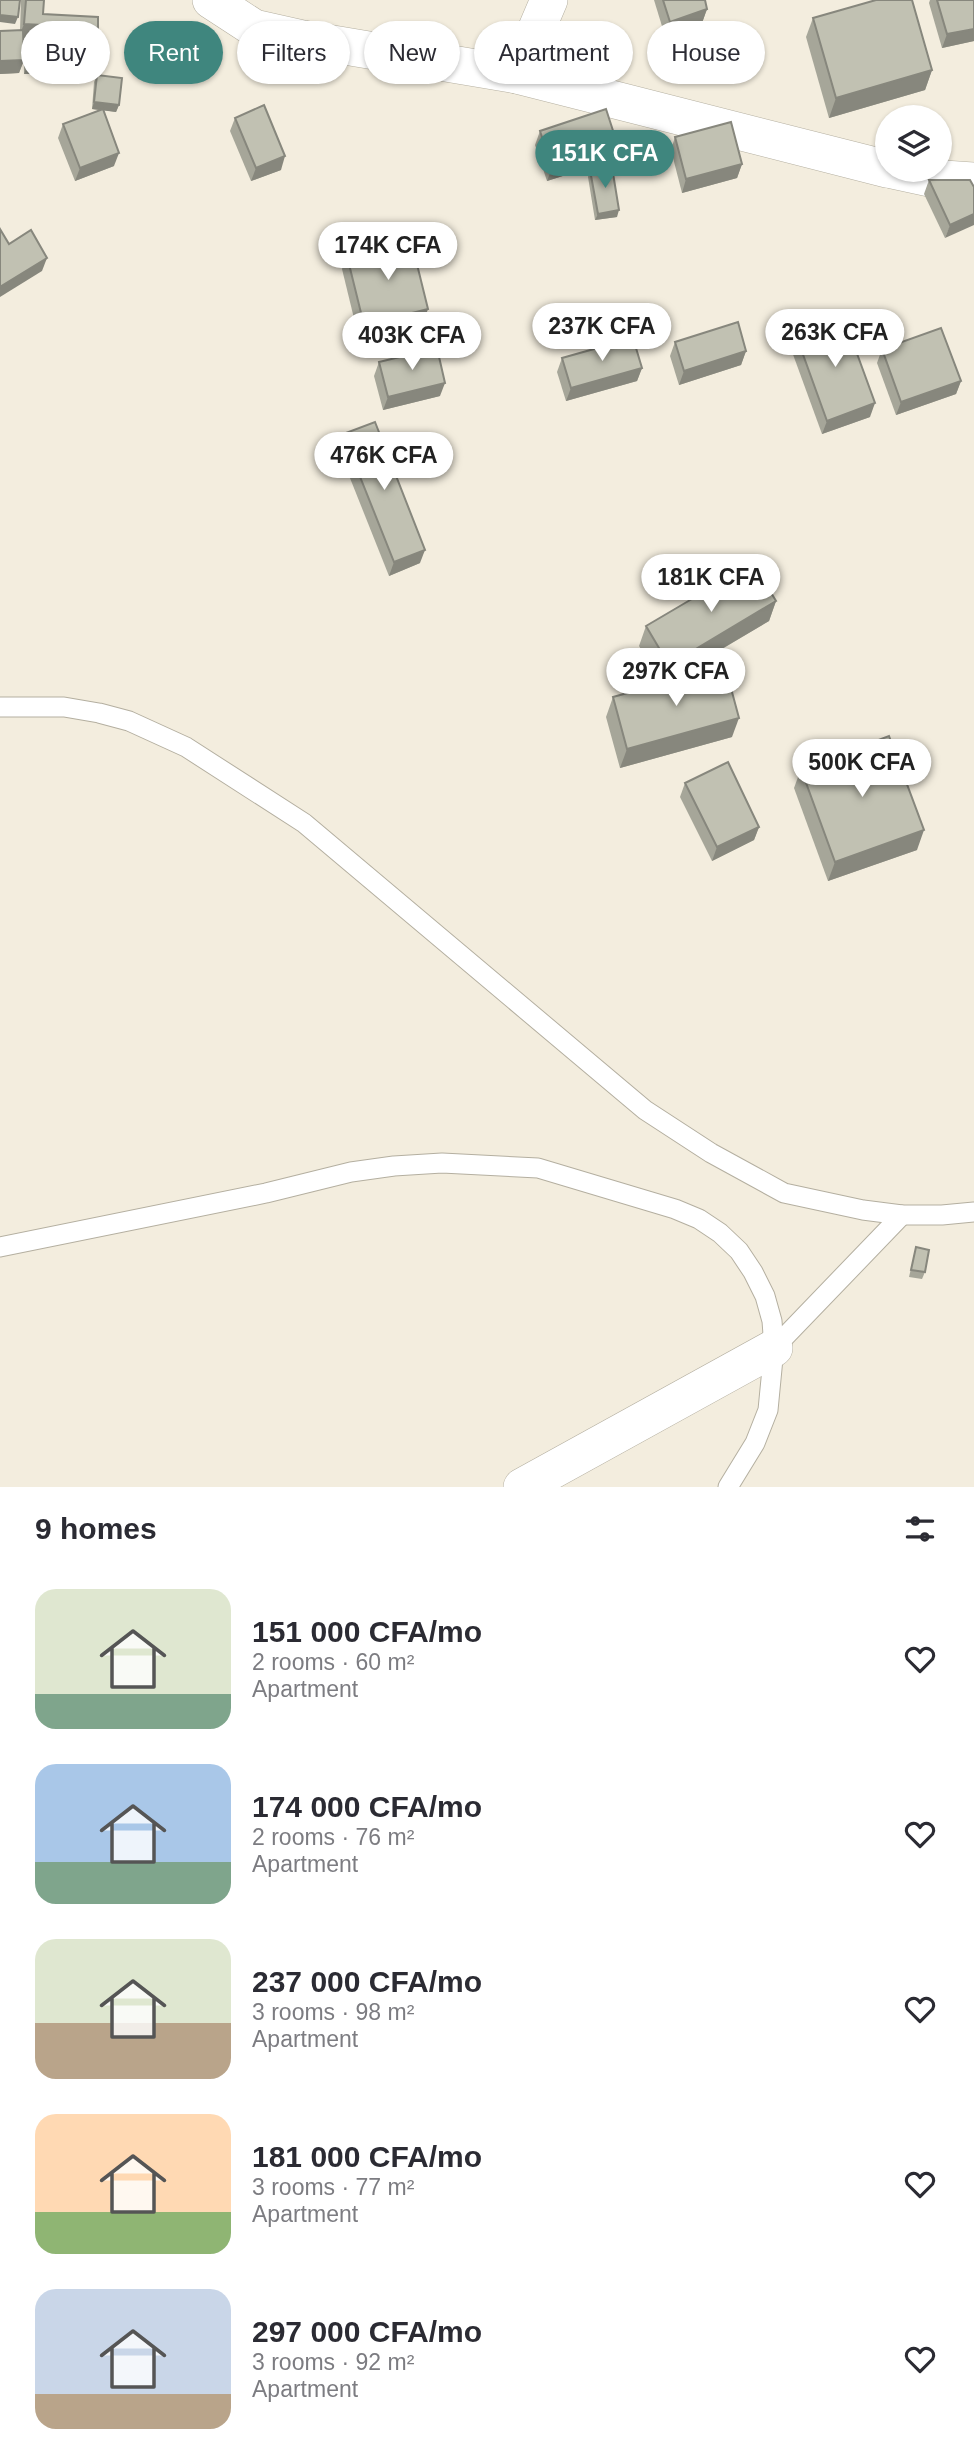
<!DOCTYPE html>
<html lang="en">
<head>
<meta charset="utf-8">
<style>
  :root { --surface:#fff; --page:#f2f2f3; --text:#2b2b33; --muted:#7c7c81; --accent:#3f867e }
  body { margin:0; font-family:Helvetica,sans-serif; background:var(--page); color:var(--text); height:100vh; display:flex; flex-direction:column; font-size:26px; white-space:nowrap }
  * { box-sizing:border-box; margin:0 }
  p { font-size:23px; color:var(--muted) }
  .icon { flex:none; width:38px; height:38px; fill:none; stroke:currentColor; stroke-width:2; stroke-linecap:round; stroke-linejoin:round }
  .map { position:relative; height:1487px; overflow:hidden }
  .side { display:flex; flex-direction:column; background:var(--surface); flex:1 }
  .side>* { flex:none }
  .banner { position:absolute; left:21px; top:21px; width:933px; height:63px; display:flex; gap:14px }
  .buttons { position:absolute; left:875px; top:105px; display:grid; gap:14px }
  .buttons a { display:grid; place-items:center; width:77px; height:77px; border-radius:50%; background:var(--surface); box-shadow:0 2px 5px #0004; font-size:35px }
  .price { position:absolute; translate:-50% -60px; padding:0 16px; border-radius:24px; background:#fff; color:#222; font-size:23px; line-height:46px; filter:drop-shadow(0 2px 4px #0008) }
  .price::after { content:''; position:absolute; left:50%; top:42px; width:21px; height:16px; margin-left:-10px; background:inherit; clip-path:polygon(0 0,100% 0,50% 100%) }
  .price.active { background:var(--accent); color:#fff }
  ul { padding:0; list-style:none }
  li { display:flex; align-items:center; gap:21px; height:175px; padding:0 35px }
  li span { display:grid; place-items:center; flex:none; width:196px; height:140px; border-radius:21px; color:#555 }
  li>.icon { margin-inline-start:auto }
  span .icon { width:84px; height:84px; fill:#fffc; stroke-width:1 }
  li b { font-size:30px }
  h2 { display:flex; justify-content:space-between; align-items:center; height:84px; padding:0 35px; font-size:30px }
  .chip { padding:0 24px; border-radius:32px; background:var(--surface); box-shadow:0 2px 5px #0004; font-size:24px; line-height:63px }
  .chip.active { background:var(--accent); color:#fff }
  .map>svg:first-child { display:block }
</style>
</head>
<body>
<div class="map">
<svg width="974" height="1487" viewBox="0 0 974 1487">
  <rect width="100%" height="100%" fill="#f3edde"/>
  <g fill="none" stroke-linecap="round" stroke-linejoin="round">
    <g stroke="#b4afa0" stroke-width="21">
      <g id="service">
        <polyline points="0,707 64,707 99,713 129,721 186,747 304,823 645,1110 711,1153 784,1193 863,1210 902,1215 942,1215 974,1212"/>
        <polyline points="0,1247 266,1193 351,1172 394,1166 442,1163 538,1168 675,1209 699,1219 720,1233 739,1251 753,1272 765,1296 772,1321 774,1348 768,1410 755,1443 728,1487"/>
        <polyline points="774,1348 902,1215"/>
      </g>
    </g>
    <g stroke="#b4afa0" stroke-width="38">
      <g id="minor">
        <polyline points="211,0 254,28 303,39 517,75 887,169"/>
        <polyline points="517,75 549,0"/>
        <polyline points="892,170 929,178 974,181"/>
        <polyline points="522,1487 774,1348"/>
      </g>
    </g>
    <use href="#service" stroke="#fff" stroke-width="19"/>
    <use href="#minor" stroke="#fff" stroke-width="37"/>
  </g>
  <g fill="#a6a699" fill-rule="evenodd">
    <path d="M21,0H44L43,14L95,34V72L24,74V60L19,73L0,74V31L20,30ZM23,38H28L24,49Z"/>
    <polygon points="654,0 705,0 707,9 702,23 665,36"/>
    <polygon points="930,0 974,0 974,41 942,48 929,3"/>
    <polygon points="813,18 932,70 925,90 829,118 806,37"/>
    <polygon points="97,75 119,105 116,112 103,110 114,166 75,181 58,138 63,124 99,110 92,109 94,82"/>
    <polygon points="235,118 281,170 251,181 230,131"/>
    <polygon points="540,131 618,146 613,160 547,181 535,145"/>
    <polygon points="675,137 742,164 737,178 682,193 671,150"/>
    <polygon points="590,170 617,217 595,220 588,177"/>
    <polygon points="929,180 970,180 945,238 924,194"/>
    <polygon points="347,256 423,323 359,339 342,269"/>
    <polygon points="796,335 870,417 822,434 791,349"/>
    <polygon points="675,342 746,351 741,365 679,385 670,356"/>
    <polygon points="882,349 961,381 956,394 896,415 877,363"/>
    <polygon points="562,358 642,368 637,381 566,401 557,372"/>
    <polygon points="379,362 440,396 383,410 374,376"/>
    <polygon points="343,434 420,563 389,576 338,448"/>
    <polygon points="776,601 769,621 665,683 732,737 620,768 606,717 613,697 662,684 639,646 646,626"/>
    <polygon points="801,769 917,850 828,881 794,788"/>
    <polygon points="685,783 759,827 754,840 712,861 680,797"/>
    <polygon points="916,1247 925,1272 922,1279 909,1277"/>
  </g>
  <g fill="#87877d">
    <polygon points="707,9 702,23 665,36 670,22"/>
    <polygon points="0,15 18,17 15,24 0,22"/>
    <polygon points="24,24 98,28 93,41 19,37"/>
    <polygon points="974,29 974,41 942,48 947,34"/>
    <polygon points="100,58 95,72 24,74 29,61"/>
    <polygon points="24,60 19,73 0,74 0,61"/>
    <polygon points="932,70 925,90 829,118 836,98"/>
    <polygon points="94,102 119,105 116,112 92,109"/>
    <polygon points="618,146 613,160 547,181 552,168"/>
    <polygon points="119,153 114,166 75,181 80,168"/>
    <polygon points="285,156 281,170 251,181 256,168"/>
    <polygon points="742,164 737,178 682,193 686,179"/>
    <polygon points="619,210 617,217 595,220 598,214"/>
    <polygon points="974,214 974,225 945,238 950,225"/>
    <polygon points="47,258 42,271 0,297 0,287"/>
    <polygon points="428,309 423,323 359,339 364,325"/>
    <polygon points="746,351 741,365 679,385 684,371"/>
    <polygon points="642,368 637,381 566,401 571,388"/>
    <polygon points="961,381 956,394 896,415 901,402"/>
    <polygon points="445,383 440,396 383,410 388,397"/>
    <polygon points="875,403 870,417 822,434 827,421"/>
    <polygon points="425,550 420,563 389,576 394,562"/>
    <polygon points="776,601 769,621 662,684 669,665"/>
    <polygon points="739,718 732,737 620,768 627,749"/>
    <polygon points="759,827 754,840 712,861 717,847"/>
    <polygon points="924,830 917,850 828,881 835,862"/>
  </g>
  <g fill="#c1c1b2" stroke="#87877d" stroke-width="2">
    <polygon points="0,0 20,0 18,17 0,15"/>
    <polygon points="26,0 44,0 43,14 98,17 98,28 24,24"/>
    <polygon points="663,0 705,0 707,9 670,22"/>
    <polygon points="876,0 912,0 932,70 836,98 813,18"/>
    <polygon points="937,0 974,0 974,29 947,34"/>
    <polygon points="23,30 24,60 0,61 0,31"/>
    <polygon points="99,34 100,58 29,61 28,36"/>
    <polygon points="97,75 122,78 119,105 94,102"/>
    <polygon points="264,105 285,156 256,168 235,118"/>
    <polygon points="103,109 119,153 80,168 63,124"/>
    <polygon points="606,109 618,146 552,168 540,131"/>
    <polygon points="731,122 742,164 686,179 675,137"/>
    <polygon points="612,167 619,210 598,214 590,170"/>
    <polygon points="929,180 970,180 974,187 974,214 950,225"/>
    <polygon points="0,229 9,244 31,230 47,258 0,287"/>
    <polygon points="411,240 428,309 364,325 347,256"/>
    <polygon points="844,318 875,403 827,421 796,335"/>
    <polygon points="738,322 746,351 684,371 675,342"/>
    <polygon points="941,328 961,381 901,402 882,349"/>
    <polygon points="633,338 642,368 571,388 562,358"/>
    <polygon points="437,348 445,383 388,397 379,362"/>
    <polygon points="375,422 425,550 394,562 343,434"/>
    <polygon points="753,563 776,601 669,665 646,626"/>
    <polygon points="725,666 739,718 627,749 613,697"/>
    <polygon points="889,736 924,830 835,862 801,769"/>
    <polygon points="728,762 759,827 717,847 685,783"/>
    <polygon points="916,1247 929,1250 925,1272 911,1270"/>
  </g>
</svg>
<div class="buttons">
<a><svg class="icon" aria-label="layers" viewBox="0 0 24 24"><path d="M12 4l9 5-9 5-9-5zM3 14l9 5 9-5"/></svg></a>
</div>
<b class="price active" style="left:605px;top:190px">151K CFA</b>
<b class="price" style="left:388px;top:282px">174K CFA</b>
<b class="price" style="left:602px;top:363px">237K CFA</b>
<b class="price" style="left:835px;top:369px">263K CFA</b>
<b class="price" style="left:412px;top:372px">403K CFA</b>
<b class="price" style="left:384px;top:492px">476K CFA</b>
<b class="price" style="left:711px;top:614px">181K CFA</b>
<b class="price" style="left:676px;top:708px">297K CFA</b>
<b class="price" style="left:862px;top:799px">500K CFA</b>
<div class="banner">
<a class="chip">Buy</a>
<a class="chip active">Rent</a>
<a class="chip">Filters</a>
<a class="chip">New</a>
<a class="chip">Apartment</a>
<a class="chip">House</a>
</div>
</div>
<section class="side">
<h2>9 homes<svg class="icon" aria-label="filters" viewBox="0 0 24 24"><path d="M4 7h16M4 17h16"/><circle cx="9" cy="7" r="2"/><circle cx="15" cy="17" r="2"/></svg></h2>
<ul>
<li><span style="background:linear-gradient(#dfe7d0 75%,#7fa58c 0)"><svg class="icon" aria-label="home" viewBox="0 0 24 24"><path d="M3 11l9-7 9 7M6 9v11h12V9"/></svg></span><div><b>151 000 CFA/mo</b><p>2 rooms · 60 m²</p><p>Apartment</p></div><svg class="icon" aria-label="heart" viewBox="0 0 24 24"><path d="M12 20l-8-8c-3-5 5-10 8-4 3-6 11-1 8 4z"/></svg></li>
<li><span style="background:linear-gradient(#a9c7e8 70%,#7fa58c 0)"><svg class="icon" aria-label="home" viewBox="0 0 24 24"><path d="M3 11l9-7 9 7M6 9v11h12V9"/></svg></span><div><b>174 000 CFA/mo</b><p>2 rooms · 76 m²</p><p>Apartment</p></div><svg class="icon" aria-label="heart" viewBox="0 0 24 24"><path d="M12 20l-8-8c-3-5 5-10 8-4 3-6 11-1 8 4z"/></svg></li>
<li><span style="background:linear-gradient(#dfe7d0 60%,#b9a48a 0)"><svg class="icon" aria-label="home" viewBox="0 0 24 24"><path d="M3 11l9-7 9 7M6 9v11h12V9"/></svg></span><div><b>237 000 CFA/mo</b><p>3 rooms · 98 m²</p><p>Apartment</p></div><svg class="icon" aria-label="heart" viewBox="0 0 24 24"><path d="M12 20l-8-8c-3-5 5-10 8-4 3-6 11-1 8 4z"/></svg></li>
<li><span style="background:linear-gradient(#ffd9b3 70%,#8fb573 0)"><svg class="icon" aria-label="home" viewBox="0 0 24 24"><path d="M3 11l9-7 9 7M6 9v11h12V9"/></svg></span><div><b>181 000 CFA/mo</b><p>3 rooms · 77 m²</p><p>Apartment</p></div><svg class="icon" aria-label="heart" viewBox="0 0 24 24"><path d="M12 20l-8-8c-3-5 5-10 8-4 3-6 11-1 8 4z"/></svg></li>
<li><span style="background:linear-gradient(#c9d6e8 75%,#b9a48a 0)"><svg class="icon" aria-label="home" viewBox="0 0 24 24"><path d="M3 11l9-7 9 7M6 9v11h12V9"/></svg></span><div><b>297 000 CFA/mo</b><p>3 rooms · 92 m²</p><p>Apartment</p></div><svg class="icon" aria-label="heart" viewBox="0 0 24 24"><path d="M12 20l-8-8c-3-5 5-10 8-4 3-6 11-1 8 4z"/></svg></li>
</ul>
</section>
</body>
</html>
